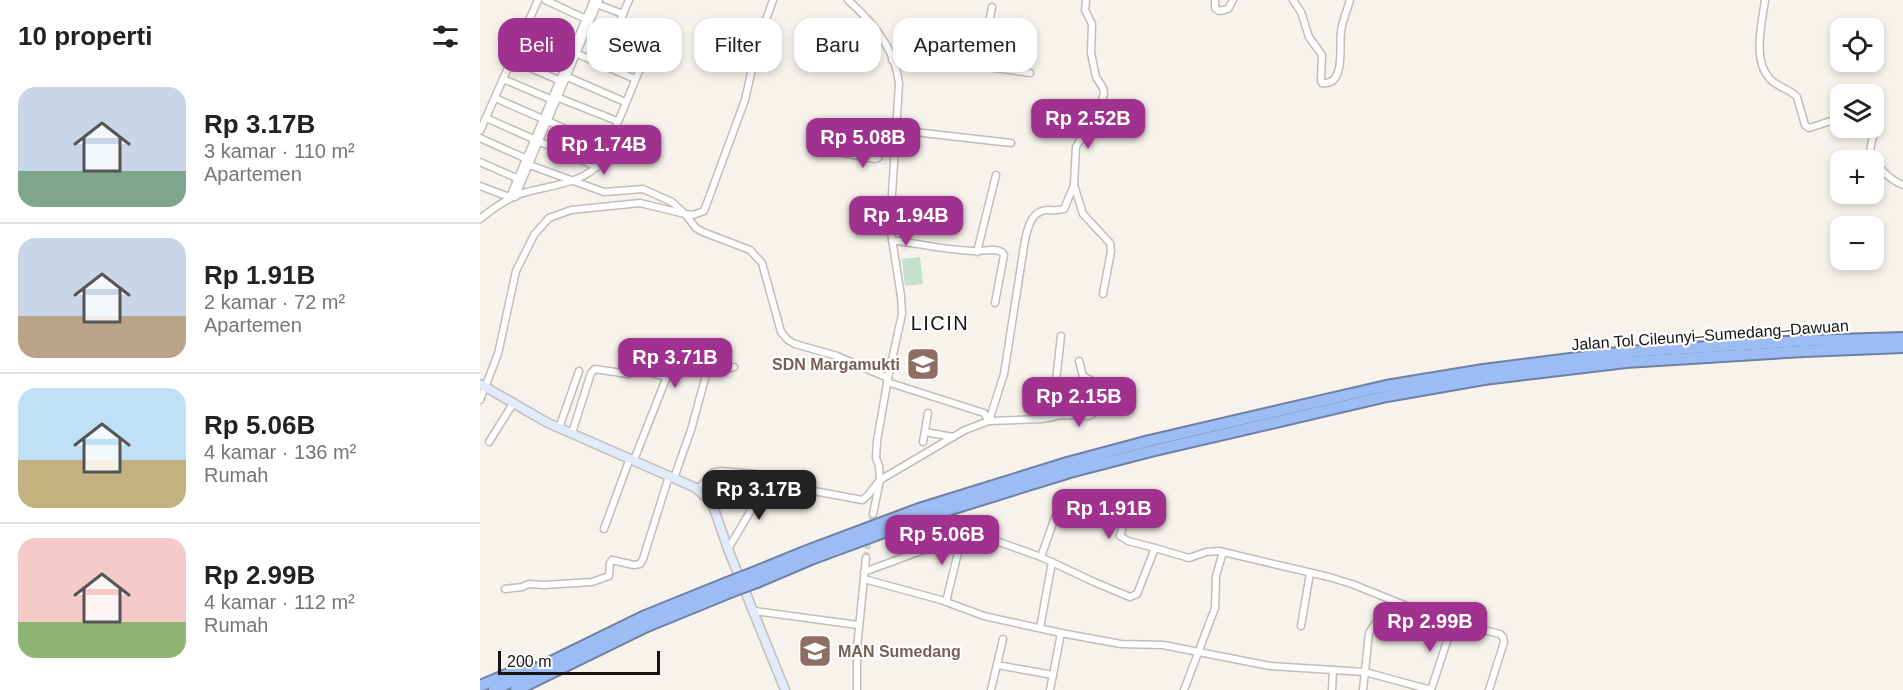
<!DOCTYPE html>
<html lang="id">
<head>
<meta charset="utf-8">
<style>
  :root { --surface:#fff; --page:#f6f6f6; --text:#222; --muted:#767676; --line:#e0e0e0; --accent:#a1318f }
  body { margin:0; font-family:Arial,sans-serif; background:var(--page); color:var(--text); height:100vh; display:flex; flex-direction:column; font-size:22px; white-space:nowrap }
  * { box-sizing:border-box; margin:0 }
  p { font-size:20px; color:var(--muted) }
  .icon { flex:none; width:33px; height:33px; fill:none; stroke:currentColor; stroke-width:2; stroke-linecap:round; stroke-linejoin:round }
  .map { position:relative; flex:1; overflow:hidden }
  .drawer { display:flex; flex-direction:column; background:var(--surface); width:480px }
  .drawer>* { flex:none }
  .guide { position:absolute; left:18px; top:18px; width:570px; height:54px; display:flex; gap:12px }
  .tools { position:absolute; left:1350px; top:18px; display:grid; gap:12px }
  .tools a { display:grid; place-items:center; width:54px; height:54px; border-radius:12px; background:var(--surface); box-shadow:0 3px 9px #0003; font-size:30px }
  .scale { position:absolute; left:18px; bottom:15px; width:162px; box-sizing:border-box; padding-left:6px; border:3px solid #161412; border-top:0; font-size:16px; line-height:21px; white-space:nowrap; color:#161412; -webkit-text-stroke:4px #fff; paint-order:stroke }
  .price { position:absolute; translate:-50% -51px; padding:0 14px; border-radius:12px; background:var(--accent); color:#fff; font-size:20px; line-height:39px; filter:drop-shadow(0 2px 3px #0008) }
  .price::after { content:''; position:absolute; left:50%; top:36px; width:18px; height:14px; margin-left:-9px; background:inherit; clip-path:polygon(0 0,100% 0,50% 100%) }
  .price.on { background:#222; color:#fff }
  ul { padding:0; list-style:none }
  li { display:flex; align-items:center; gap:18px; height:150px; padding:0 18px }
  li+li { border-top:2px solid var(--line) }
  li span { display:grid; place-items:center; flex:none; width:168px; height:120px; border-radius:18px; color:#555 }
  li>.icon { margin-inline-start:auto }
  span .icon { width:72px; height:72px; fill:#fffc; stroke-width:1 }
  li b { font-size:26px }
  h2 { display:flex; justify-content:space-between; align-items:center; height:72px; padding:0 18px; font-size:26px }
  .tag { padding:0 21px; border-radius:18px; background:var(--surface); box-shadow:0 3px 9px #0003; font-size:21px; line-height:54px }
  .tag.on { background:var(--accent); color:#fff }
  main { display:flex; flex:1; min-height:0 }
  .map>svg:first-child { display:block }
</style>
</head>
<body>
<main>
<section class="drawer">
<h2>10 properti<svg class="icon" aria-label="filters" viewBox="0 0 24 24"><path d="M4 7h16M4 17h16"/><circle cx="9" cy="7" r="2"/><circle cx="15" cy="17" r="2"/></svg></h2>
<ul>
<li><span style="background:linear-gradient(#c9d6e8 70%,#7fa58c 0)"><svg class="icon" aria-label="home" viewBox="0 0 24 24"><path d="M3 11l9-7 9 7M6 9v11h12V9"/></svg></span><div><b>Rp 3.17B</b><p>3 kamar · 110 m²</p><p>Apartemen</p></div></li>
<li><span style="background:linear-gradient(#c9d6e8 65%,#b9a48a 0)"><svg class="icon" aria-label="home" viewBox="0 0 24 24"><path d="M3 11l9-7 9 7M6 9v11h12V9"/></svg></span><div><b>Rp 1.91B</b><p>2 kamar · 72 m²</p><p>Apartemen</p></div></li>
<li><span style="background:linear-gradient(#bfe0f5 60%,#c2b280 0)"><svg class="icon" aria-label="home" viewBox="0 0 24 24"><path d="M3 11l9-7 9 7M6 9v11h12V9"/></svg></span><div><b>Rp 5.06B</b><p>4 kamar · 136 m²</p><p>Rumah</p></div></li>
<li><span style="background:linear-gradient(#f6c9c9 70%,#8fb573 0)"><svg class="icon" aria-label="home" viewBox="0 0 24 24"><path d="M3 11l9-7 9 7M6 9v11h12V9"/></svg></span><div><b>Rp 2.99B</b><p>4 kamar · 112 m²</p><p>Rumah</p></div></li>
</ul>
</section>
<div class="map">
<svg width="1423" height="690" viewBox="0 0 1423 690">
  <rect width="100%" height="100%" fill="#f7f3ec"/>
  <polygon fill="#c4e1cf" points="440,257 443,284 425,286 422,259"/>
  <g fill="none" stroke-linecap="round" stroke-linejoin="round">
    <polyline stroke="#d5d2cb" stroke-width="6" stroke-dasharray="6 3" stroke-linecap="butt" points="386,558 393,514"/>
    <g stroke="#c2bdb7" stroke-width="9">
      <g id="street">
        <polyline points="65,0 108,20"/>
        <path d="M368,0C393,22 416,50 419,84L410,226L421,296L422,314L408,378L397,441L396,458L399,466L400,480L393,514"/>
        <polyline points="606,0 605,10 612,24 611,53 616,77 623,88 624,94 612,127 604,134 596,147 594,185 603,214 630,243 631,251 623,294"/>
        <polyline points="735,0 735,8 739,11 748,9 753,0"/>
        <path d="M813,0L821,12L829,37L842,55L841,80L842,83C866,86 859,47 861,32C862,21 867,11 870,0"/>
        <path d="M1285,0C1282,23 1272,60 1290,79C1297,87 1310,89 1317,97L1325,125L1329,128L1360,118"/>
        <polyline points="114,3 143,14"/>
        <polyline points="49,21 98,42"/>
        <polyline points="104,29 132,40"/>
        <polyline points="40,40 92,63"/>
        <polyline points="93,52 155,79"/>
        <polyline points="32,60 83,82"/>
        <polyline points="412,60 501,66 512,7"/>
        <polyline points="501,66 550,73"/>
        <polyline points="83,75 145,102"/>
        <polyline points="23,79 75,101"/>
        <polyline points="74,96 137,121"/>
        <polyline points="15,98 127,147"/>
        <polyline points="6,118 117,167"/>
        <path d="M1394,126C1396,135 1392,137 1391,145C1387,160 1410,180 1423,185"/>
        <polyline points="417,130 531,143"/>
        <polyline points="0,131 58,0"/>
        <polyline points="0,138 49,160"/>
        <polyline points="344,149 394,159 398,158 406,141 416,141"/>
        <polyline points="0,162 41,180"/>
        <polyline points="44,163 124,192 163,189 192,202 205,214 216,228 223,232 270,250 282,263 301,332 308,340 315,344 357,356 408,378"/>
        <polyline points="0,186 29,197"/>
        <polyline points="35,197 119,0"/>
        <polyline points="29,199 114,0"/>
        <path d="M0,219C12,209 25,200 40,194C68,185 103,185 122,161L166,54L132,40L149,0"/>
        <path d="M412,240C439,244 467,250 494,251C506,252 511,247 522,252L524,255L515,303"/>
        <polyline points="497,252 516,175"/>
        <polyline points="407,382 504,413 509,421 562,419 582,415 609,416 617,411 621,402 620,391 614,382 603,376 599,361"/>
        <polyline points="0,400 18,354 36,271 54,235 69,218 91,210 160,203 205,214 213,215 224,211 265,100 278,42 293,0"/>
        <polyline points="572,417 581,336"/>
        <polyline points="79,428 99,371"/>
        <path d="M445,432L473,437L485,430L509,421L524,374L545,240C548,226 552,210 568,210C574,210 578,211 584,209L594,185"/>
        <polyline points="92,433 111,373 115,369 148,374 155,368 186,377"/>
        <polyline points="9,442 34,402"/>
        <polyline points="443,442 448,413"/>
        <polyline points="154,460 195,356 247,369 254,367"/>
        <polyline points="194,478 211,430 229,364"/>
        <path d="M218,490L232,473L241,471L275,474L302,485L382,500C389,497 394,486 400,480L473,437"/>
        <polyline points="651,500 640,536 648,541 675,548"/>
        <polyline points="124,529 150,458"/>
        <polyline points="248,549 289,480"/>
        <polyline points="561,557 575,517"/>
        <polyline points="384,572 487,534 494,533 561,557 614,582 650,597 657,594 675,548 709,558 726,552 739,551 849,577 872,584 959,619 1020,634 1023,637 1024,642 1009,690"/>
        <polyline points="384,579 461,600 504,616 581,633 641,644 683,645 790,666 885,672 951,690"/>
        <polyline points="25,589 42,587 49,584 64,585 112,582 129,576 130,563 132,560 154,565 160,564 163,559 189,476"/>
        <polyline points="466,602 482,536"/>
        <polyline points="274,611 378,625"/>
        <polyline points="821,626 830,573"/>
        <polyline points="560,628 572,562"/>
        <polyline points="517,665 573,675"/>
        <polyline points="377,690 377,648 386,558"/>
        <polyline points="511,690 523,639"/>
        <polyline points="570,690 581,633"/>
        <polyline points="704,690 735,608 736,576 743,552"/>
        <polyline points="852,690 853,670"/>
        <polyline points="883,690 889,633 899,618 916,603"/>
        <polyline points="951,690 973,623"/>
      </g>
    </g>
    <g stroke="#c2bdb7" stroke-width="11">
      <polyline id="secondary" points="0,384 68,423 216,488 232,503 248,549 305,690"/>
    </g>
    <g stroke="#6d81a4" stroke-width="14">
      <g id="highway">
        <polyline points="273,573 327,551 439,509 587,463 669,441 906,386 1003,370 1146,352 1323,341 1423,338"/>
        <polyline points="277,582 331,559 442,518 590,472 671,451 907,396 1004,379 1146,362 1324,351 1423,347"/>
        <polyline points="0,686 50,665"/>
        <polyline points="14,690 163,617 247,583"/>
        <polyline points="36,690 167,626 250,592"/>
      </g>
    </g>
    <use href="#street" stroke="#fff" stroke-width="6"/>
    <use href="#secondary" stroke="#e1ebfb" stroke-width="8"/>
    <use href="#highway" stroke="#9cbcf3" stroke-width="10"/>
    <g stroke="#6d81a4" stroke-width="14" stroke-linecap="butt">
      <g id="highway-bridge">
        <polyline points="247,583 273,573"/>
        <polyline points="250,592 277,582"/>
      </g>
    </g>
    <use href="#highway-bridge" stroke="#9cbcf3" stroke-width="10"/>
  </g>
  <defs>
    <g id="school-square" transform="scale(1.725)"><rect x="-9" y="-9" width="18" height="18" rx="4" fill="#8d6e63" stroke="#fff"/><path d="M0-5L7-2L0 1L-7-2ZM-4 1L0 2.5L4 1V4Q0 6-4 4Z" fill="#fff"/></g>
  </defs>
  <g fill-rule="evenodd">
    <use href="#school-square" x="443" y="364"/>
    <use href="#school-square" x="335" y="651"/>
  </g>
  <g text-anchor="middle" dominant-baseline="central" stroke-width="4.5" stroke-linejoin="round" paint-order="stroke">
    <g font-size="16" fill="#161412" stroke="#fff">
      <text transform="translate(1230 335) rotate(-4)">Jalan Tol Cileunyi–Sumedang–Dawuan</text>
    </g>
    <g font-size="16" font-weight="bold" fill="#785e54" stroke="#fff" text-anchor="end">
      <text x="420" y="364">SDN Margamukti</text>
      <text x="358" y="651" text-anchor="start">MAN Sumedang</text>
    </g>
    <g font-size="20" letter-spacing="1.5" fill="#161412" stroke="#fff">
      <text x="460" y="323">LICIN</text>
    </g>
  </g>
</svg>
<div class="tools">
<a><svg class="icon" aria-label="locate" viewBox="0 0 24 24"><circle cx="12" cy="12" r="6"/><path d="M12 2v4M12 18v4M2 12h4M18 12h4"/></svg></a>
<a><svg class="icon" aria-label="layers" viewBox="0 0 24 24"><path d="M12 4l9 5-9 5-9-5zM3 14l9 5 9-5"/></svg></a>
<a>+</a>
<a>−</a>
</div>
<div class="scale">200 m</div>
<b class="price" style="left:608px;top:150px">Rp 2.52B</b>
<b class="price" style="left:383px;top:169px">Rp 5.08B</b>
<b class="price" style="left:124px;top:176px">Rp 1.74B</b>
<b class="price" style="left:426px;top:247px">Rp 1.94B</b>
<b class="price" style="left:195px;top:389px">Rp 3.71B</b>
<b class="price" style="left:599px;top:428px">Rp 2.15B</b>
<b class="price on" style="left:279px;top:521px">Rp 3.17B</b>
<b class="price" style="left:629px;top:540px">Rp 1.91B</b>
<b class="price" style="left:462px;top:566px">Rp 5.06B</b>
<b class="price" style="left:950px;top:653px">Rp 2.99B</b>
<div class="guide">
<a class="tag on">Beli</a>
<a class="tag">Sewa</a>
<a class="tag">Filter</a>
<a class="tag">Baru</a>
<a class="tag">Apartemen</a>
</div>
</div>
</main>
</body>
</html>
